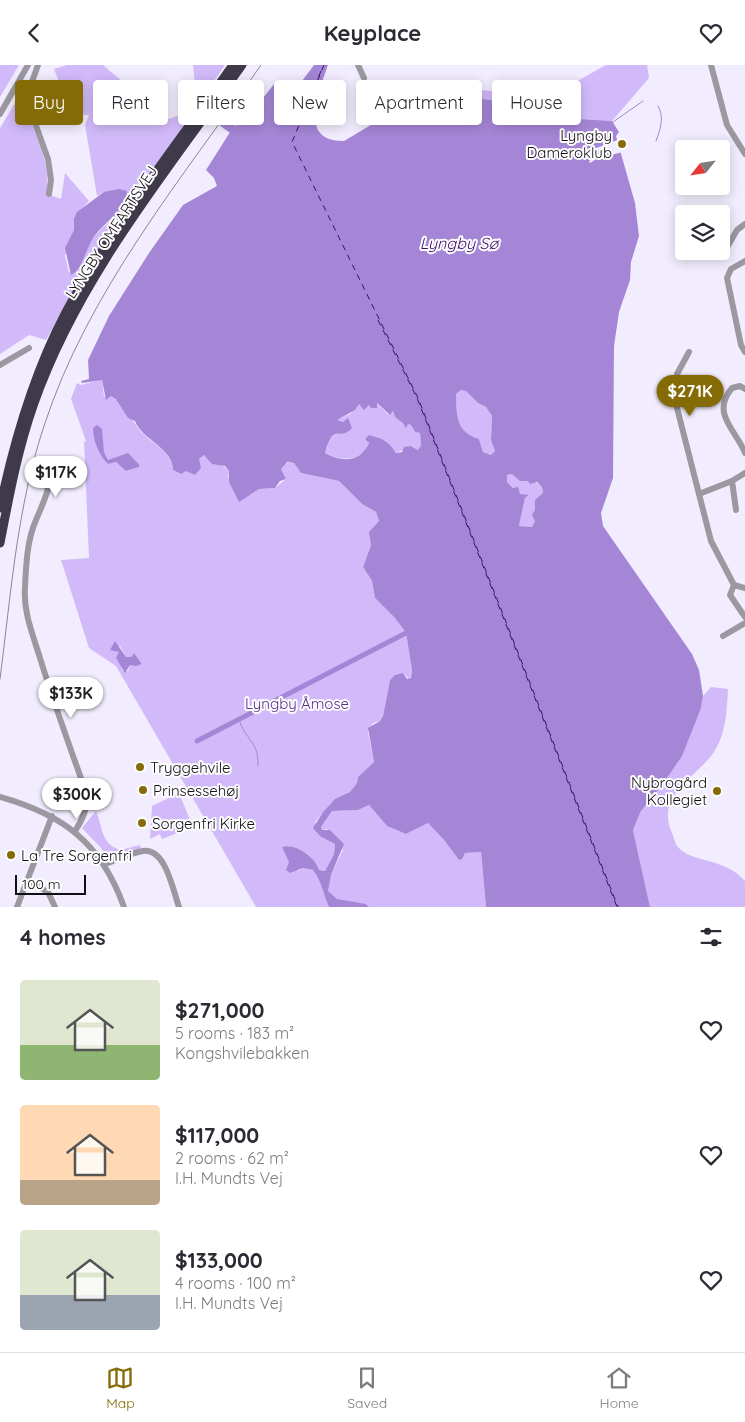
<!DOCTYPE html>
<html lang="en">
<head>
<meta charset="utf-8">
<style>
  :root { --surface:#fff; --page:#f2f2f3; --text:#2b2b33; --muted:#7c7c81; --line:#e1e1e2; --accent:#856b06 }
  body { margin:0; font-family:Quicksand,sans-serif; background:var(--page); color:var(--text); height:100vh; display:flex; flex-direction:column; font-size:19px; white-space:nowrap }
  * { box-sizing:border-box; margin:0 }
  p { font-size:16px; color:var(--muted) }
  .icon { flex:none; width:28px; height:28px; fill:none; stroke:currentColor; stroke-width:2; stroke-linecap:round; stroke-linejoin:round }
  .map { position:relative; height:842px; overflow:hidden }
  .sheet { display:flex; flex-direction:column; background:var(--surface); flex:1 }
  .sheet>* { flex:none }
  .top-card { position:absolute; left:15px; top:15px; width:715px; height:45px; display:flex; gap:10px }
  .needle { width:32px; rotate:240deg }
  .fabs { position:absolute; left:675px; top:75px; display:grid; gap:10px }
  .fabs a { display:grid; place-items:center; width:55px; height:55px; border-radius:5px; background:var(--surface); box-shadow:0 2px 12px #0003; font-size:25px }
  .scale { position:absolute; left:15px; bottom:12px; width:71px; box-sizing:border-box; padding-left:5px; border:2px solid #110e15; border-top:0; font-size:14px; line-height:18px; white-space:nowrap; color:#110e15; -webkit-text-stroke:4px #fdfdfd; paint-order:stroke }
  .price { position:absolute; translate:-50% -42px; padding:0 11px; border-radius:18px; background:#fff; color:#222; font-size:16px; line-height:32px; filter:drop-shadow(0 1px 2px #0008) }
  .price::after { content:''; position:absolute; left:50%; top:30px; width:15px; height:11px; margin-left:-8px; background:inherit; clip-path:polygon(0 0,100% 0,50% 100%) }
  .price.current { background:var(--accent); color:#fff }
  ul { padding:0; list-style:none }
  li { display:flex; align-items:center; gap:15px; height:125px; padding:0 20px }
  li span { display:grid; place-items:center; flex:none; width:140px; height:100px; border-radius:5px; color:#555 }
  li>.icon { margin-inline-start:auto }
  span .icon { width:60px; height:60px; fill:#fffc; stroke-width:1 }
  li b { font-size:21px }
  h2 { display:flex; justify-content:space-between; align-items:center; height:60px; padding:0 20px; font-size:21px }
  .pill { padding:0 18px; border-radius:5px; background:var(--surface); box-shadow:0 2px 12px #0003; font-size:18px; line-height:45px }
  .pill.current { background:var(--accent); color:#fff }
  header { display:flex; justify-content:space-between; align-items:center; height:65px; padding:0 20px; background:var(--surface); font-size:22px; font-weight:700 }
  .menu { display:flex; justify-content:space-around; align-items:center; height:70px; border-top:1px solid var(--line); background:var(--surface); font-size:14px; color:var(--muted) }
  .menu a { display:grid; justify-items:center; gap:2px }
  .menu .current { color:var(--accent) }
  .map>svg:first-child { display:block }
</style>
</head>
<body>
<header><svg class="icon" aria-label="back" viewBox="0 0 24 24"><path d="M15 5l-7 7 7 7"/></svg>Keyplace<svg class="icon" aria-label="heart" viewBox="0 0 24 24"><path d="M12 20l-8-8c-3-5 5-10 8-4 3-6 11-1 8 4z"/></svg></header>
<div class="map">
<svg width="745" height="842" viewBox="0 0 745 842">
  <rect width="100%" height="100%" fill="#f2edfe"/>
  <g fill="#d2bafa" fill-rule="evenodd">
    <polygon points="0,0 19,0 0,32"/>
    <path d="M67,0H103L166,54C181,53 192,39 199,26L195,18L193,0H225L84,207L46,275L29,270L0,289V63L25,21C26,30 25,40 28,48C38,79 50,95 47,129L61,134L65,108L89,136L74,152V165L65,191L69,208L93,172L108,158L126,134L104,127L97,131L85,60L89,50L72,49L54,4Z"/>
    <polygon points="606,0 647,0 649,13 612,56 547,52 508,34 498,36 464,31 465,23 530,31 543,23 570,20"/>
    <path d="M99,315H102L104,331L108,334L111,330C123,337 131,353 138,363C147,376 173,386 173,405L181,409L204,390C212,396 223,399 229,406L228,412L250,430L259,424L275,423L286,414L281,404L284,398H294L301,408L339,416L362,439L376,447L379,456L370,467L371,480L363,502L372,516L375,533L395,553L406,568L412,605L410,615L403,608L390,615L383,651L380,656L373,658L368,667L374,697L358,712L357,718L350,727L331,738L315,757L321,772L335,779L334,789L325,806L319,805L309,790L297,783L298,806L303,803L313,805C322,817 323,829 329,842H256L116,601L89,583L61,495L89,493L84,377L86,376L71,334L77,318L81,320ZM104,387L108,395C124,394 125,382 139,399V402L127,406L116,397L108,399ZM120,581L126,592H131L134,588L142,599H130L128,606L122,605L119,587L115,584Z"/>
    <path d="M461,325L466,326L478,338L486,342L492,351L491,375L495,386L491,390L483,387L479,374C455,366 457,351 456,329Z"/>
    <path d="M376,338L389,350L393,346L395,352L411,360L415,367L420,368L421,380L418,385L412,381L396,388C389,376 382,373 369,370C370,396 343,398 325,388C331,370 331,370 349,366L343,357L336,355L350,349L359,339L367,341Z"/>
    <path d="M512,409C522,413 535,415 542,422L543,428L535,436V456L532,462L519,461L525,433L528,431L520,429L507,417V410Z"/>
    <path d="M711,622L728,624C727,645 726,669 714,687C696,713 655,730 672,768C674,772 675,779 678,782C691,798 724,792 745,816V842H650L633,765L641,746L701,643L703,631Z"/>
    <polygon points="179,728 193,762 162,774 160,769 150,774 152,741"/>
    <path d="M369,740L387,761L406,769L428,758L444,775L459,795L465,788L481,787L486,842H369L366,839C353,838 336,838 327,826L331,810L343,785L327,764L322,765L321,762L332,746L358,745Z"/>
    <path d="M96,746C103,762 100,778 120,785L140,780L141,783L109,795L101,783L82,763Z"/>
  </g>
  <g fill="#a586d6" fill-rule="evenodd">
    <path d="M314,0H328C319,26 297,77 344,76L418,32L434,27L498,36L508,34L515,37L548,52L612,56L619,67L616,71L635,138L639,171L631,197L630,215L619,247L614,281L613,413L601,448L603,461L692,589L699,605L703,631L701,643L682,691L662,720L641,746L633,765L650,842H486L481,787L465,788L462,794L459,795L444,775L428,758L406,769L387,761L369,740L358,745L332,746L321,762L322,765H330L344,779L331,810L328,826L337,834L366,839L369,842H329C323,829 322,817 313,805L303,803L290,808L286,805L289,797L282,782C296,778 315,792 319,805L325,806L334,789L335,779L321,772L313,763L323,747L335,734L350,727L357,718L358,712L374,697L368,663L380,656L383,651L390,615L395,610L403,608L407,614L411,613L412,605L406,568L395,553L375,533L372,516L363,502L371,480L369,467L379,456L376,447L362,439L339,416L301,408L294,398L287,397L281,404L286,414L280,416L275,423L259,424L239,437L229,417V406L225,401L212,399L204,390L199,394L201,403L195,410L186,406L181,409L173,405C173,383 141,374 135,356L128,353L116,334L111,331L106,335L102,315L82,318L81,316L89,314L88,295L109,251L149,188L183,140L217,121L214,113L206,105L232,64L260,37L274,19L281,20L293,28ZM461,325L466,326L478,338L486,342L492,351L491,375L495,386L491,390L483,387L479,374C455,366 457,351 456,329ZM377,338L390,350L393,346L395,352L403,358L406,363L408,359L411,360L415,367L420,368L421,380L418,385L411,381L404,382L402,387L396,388C389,376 382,373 369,370L365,374L369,378C360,397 344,398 325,388C334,356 340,377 352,363L348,353L343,357L337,355L355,345L359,339L364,345L369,340L371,343H377ZM512,409L520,416H528L530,419L537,417L542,422L543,428L535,435V445L532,450L535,456L532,462L519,461L525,433L529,430L520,429L518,422L513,423L507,417V410Z"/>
    <path d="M119,124L127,126C126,146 103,158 93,173C86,184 82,205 71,210L65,183L74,165V153L77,147L104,127Z"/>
    <path d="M97,360L102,364L104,387L108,395L128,388L139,399V402L126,406L116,397L108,399C99,390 93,376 93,363Z"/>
    <polygon points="115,576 126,592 131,592 134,588 142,599 136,601 130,600 125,608 116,593 119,587 110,585"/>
  </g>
  <polygon fill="#f2edfe" points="620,74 623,87 611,90 609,86 590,98 589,96 605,87 603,84 586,87"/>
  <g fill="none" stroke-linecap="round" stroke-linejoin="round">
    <g stroke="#a586d6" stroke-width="1">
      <polyline points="613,57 643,36"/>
      <path d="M656,76C660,65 665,52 658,41"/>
      <path d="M239,654C245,676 259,675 258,701"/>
    </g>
    <polyline stroke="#a586d6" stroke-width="5" points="197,676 406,568"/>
    <polyline stroke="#a586d6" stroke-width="9" points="213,50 232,64"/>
    <g stroke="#400d6e" stroke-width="1" stroke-dasharray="6 5" stroke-linecap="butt">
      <polyline points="324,0 292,77 418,333 618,842"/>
      <polyline points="306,42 321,6"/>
      <polyline points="378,255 417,333 617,842"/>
    </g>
    <g stroke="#9b98a1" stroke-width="6">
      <polyline points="38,0 29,25 31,47 48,94 51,115 49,129"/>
      <polyline points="358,0 364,13"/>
      <polyline points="711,0 727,60 745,89"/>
      <polyline points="0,49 28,0"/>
      <polyline points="726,184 737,165 745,159"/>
      <polyline points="745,196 731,204 727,213 741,280 745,287"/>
      <polyline points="689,287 677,309 676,339 711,476 734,520 745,523"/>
      <polyline points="0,300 29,283"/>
      <path d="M745,324L740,321L732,323C710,349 737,366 745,388"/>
      <path d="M50,404C51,423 43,438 36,455C27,475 26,501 25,522C23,547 33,570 40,593C54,638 70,683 86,727C88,743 84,752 75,766"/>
      <polyline points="732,416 736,445"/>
      <polyline points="699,429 732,416 745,408"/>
      <polyline points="734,520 730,530 745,552"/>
      <polyline points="723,571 745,558"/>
      <path d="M0,732C64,750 101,778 124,842"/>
      <path d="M105,799C117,795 130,788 143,786C166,783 173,826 179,842"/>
      <polyline points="27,815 48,827 55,842"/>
      <polyline points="17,842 52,751"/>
    </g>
    <g stroke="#3f394a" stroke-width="9">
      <path d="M0,443C14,376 33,310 65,249C112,161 176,81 233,0"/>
      <path d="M0,478C9,431 18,383 34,338C78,213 166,107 242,0"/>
    </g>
    <path stroke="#8a8692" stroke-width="1" d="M0,614C11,529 17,442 44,361C88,226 181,115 261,0"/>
  </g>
  <g fill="#856b06" stroke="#fdfdfd" stroke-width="2">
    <circle cx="622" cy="79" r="5"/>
    <circle cx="140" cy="702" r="5"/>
    <circle cx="143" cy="725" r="5"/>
    <circle cx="717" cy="726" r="5"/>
    <circle cx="142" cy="758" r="5"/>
    <circle cx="11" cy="790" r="5"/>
  </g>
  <g text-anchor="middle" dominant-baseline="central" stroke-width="4" stroke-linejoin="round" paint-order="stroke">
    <g font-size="15" fill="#110e15" stroke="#fdfdfd" text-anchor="start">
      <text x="612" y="70" text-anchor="end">Lyngby<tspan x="612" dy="17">Dameroklub</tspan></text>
      <text x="150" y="702">Tryggehvile</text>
      <text x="707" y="717" text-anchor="end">Nybrogård<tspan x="707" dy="17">Kollegiet</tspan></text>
      <text x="153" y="725">Prinsessehøj</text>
      <text x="152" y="758">Sorgenfri Kirke</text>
      <text x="21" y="790">La Tre Sorgenfri</text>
    </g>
    <g font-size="15" fill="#110e15" stroke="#fdfdfd">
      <text transform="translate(111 167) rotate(-57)">LYNGBY OMFARTSVEJ</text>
    </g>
    <g font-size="15" fill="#592e8c" stroke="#fdfdfd">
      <text x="297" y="638">Lyngby Åmose</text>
    </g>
    <g font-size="16" font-style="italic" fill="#400d6e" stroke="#fdfdfd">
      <text x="459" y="178">Lyngby Sø</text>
    </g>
  </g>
</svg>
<div class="fabs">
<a><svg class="needle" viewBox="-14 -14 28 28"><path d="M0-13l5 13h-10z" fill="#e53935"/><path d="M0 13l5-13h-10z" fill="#7c7c81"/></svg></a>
<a><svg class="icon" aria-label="layers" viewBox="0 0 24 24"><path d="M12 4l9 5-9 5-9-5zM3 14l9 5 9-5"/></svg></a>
</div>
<div class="scale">100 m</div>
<b class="price current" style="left:690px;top:352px">$271K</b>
<b class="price" style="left:56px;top:433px">$117K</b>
<b class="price" style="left:71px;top:654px">$133K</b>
<b class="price" style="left:77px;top:755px">$300K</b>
<div class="top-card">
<a class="pill current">Buy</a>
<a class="pill">Rent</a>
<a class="pill">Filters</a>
<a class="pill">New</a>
<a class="pill">Apartment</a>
<a class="pill">House</a>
</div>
</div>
<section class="sheet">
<h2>4 homes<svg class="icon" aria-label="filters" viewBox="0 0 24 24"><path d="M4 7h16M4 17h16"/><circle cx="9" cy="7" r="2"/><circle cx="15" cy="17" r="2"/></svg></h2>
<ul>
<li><span style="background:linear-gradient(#dfe7d0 65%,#8fb573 0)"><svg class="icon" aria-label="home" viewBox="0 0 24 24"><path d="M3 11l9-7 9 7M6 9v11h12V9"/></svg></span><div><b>$271,000</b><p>5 rooms · 183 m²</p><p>Kongshvilebakken</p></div><svg class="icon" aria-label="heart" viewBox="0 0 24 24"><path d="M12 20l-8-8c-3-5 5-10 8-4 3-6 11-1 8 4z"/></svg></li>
<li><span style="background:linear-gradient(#ffd9b3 75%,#b9a48a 0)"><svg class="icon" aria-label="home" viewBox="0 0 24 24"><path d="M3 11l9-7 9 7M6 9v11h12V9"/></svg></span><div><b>$117,000</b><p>2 rooms · 62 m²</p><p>I.H. Mundts Vej</p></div><svg class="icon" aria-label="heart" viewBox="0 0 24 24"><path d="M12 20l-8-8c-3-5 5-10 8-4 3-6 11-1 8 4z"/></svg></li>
<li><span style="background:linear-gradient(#dfe7d0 65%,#9aa5b1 0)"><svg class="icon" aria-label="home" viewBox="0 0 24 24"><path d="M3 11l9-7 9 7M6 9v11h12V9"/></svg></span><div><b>$133,000</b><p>4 rooms · 100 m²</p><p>I.H. Mundts Vej</p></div><svg class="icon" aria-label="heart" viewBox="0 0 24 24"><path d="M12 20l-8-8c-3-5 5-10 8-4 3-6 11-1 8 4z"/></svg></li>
</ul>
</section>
<nav class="menu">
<a class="current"><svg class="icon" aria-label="map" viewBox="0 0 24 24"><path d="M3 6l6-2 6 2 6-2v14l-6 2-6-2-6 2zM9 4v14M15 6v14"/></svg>Map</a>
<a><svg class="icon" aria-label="saved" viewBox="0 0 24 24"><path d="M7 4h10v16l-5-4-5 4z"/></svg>Saved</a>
<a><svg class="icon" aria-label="home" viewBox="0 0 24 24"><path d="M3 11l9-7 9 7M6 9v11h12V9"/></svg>Home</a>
</nav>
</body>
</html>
